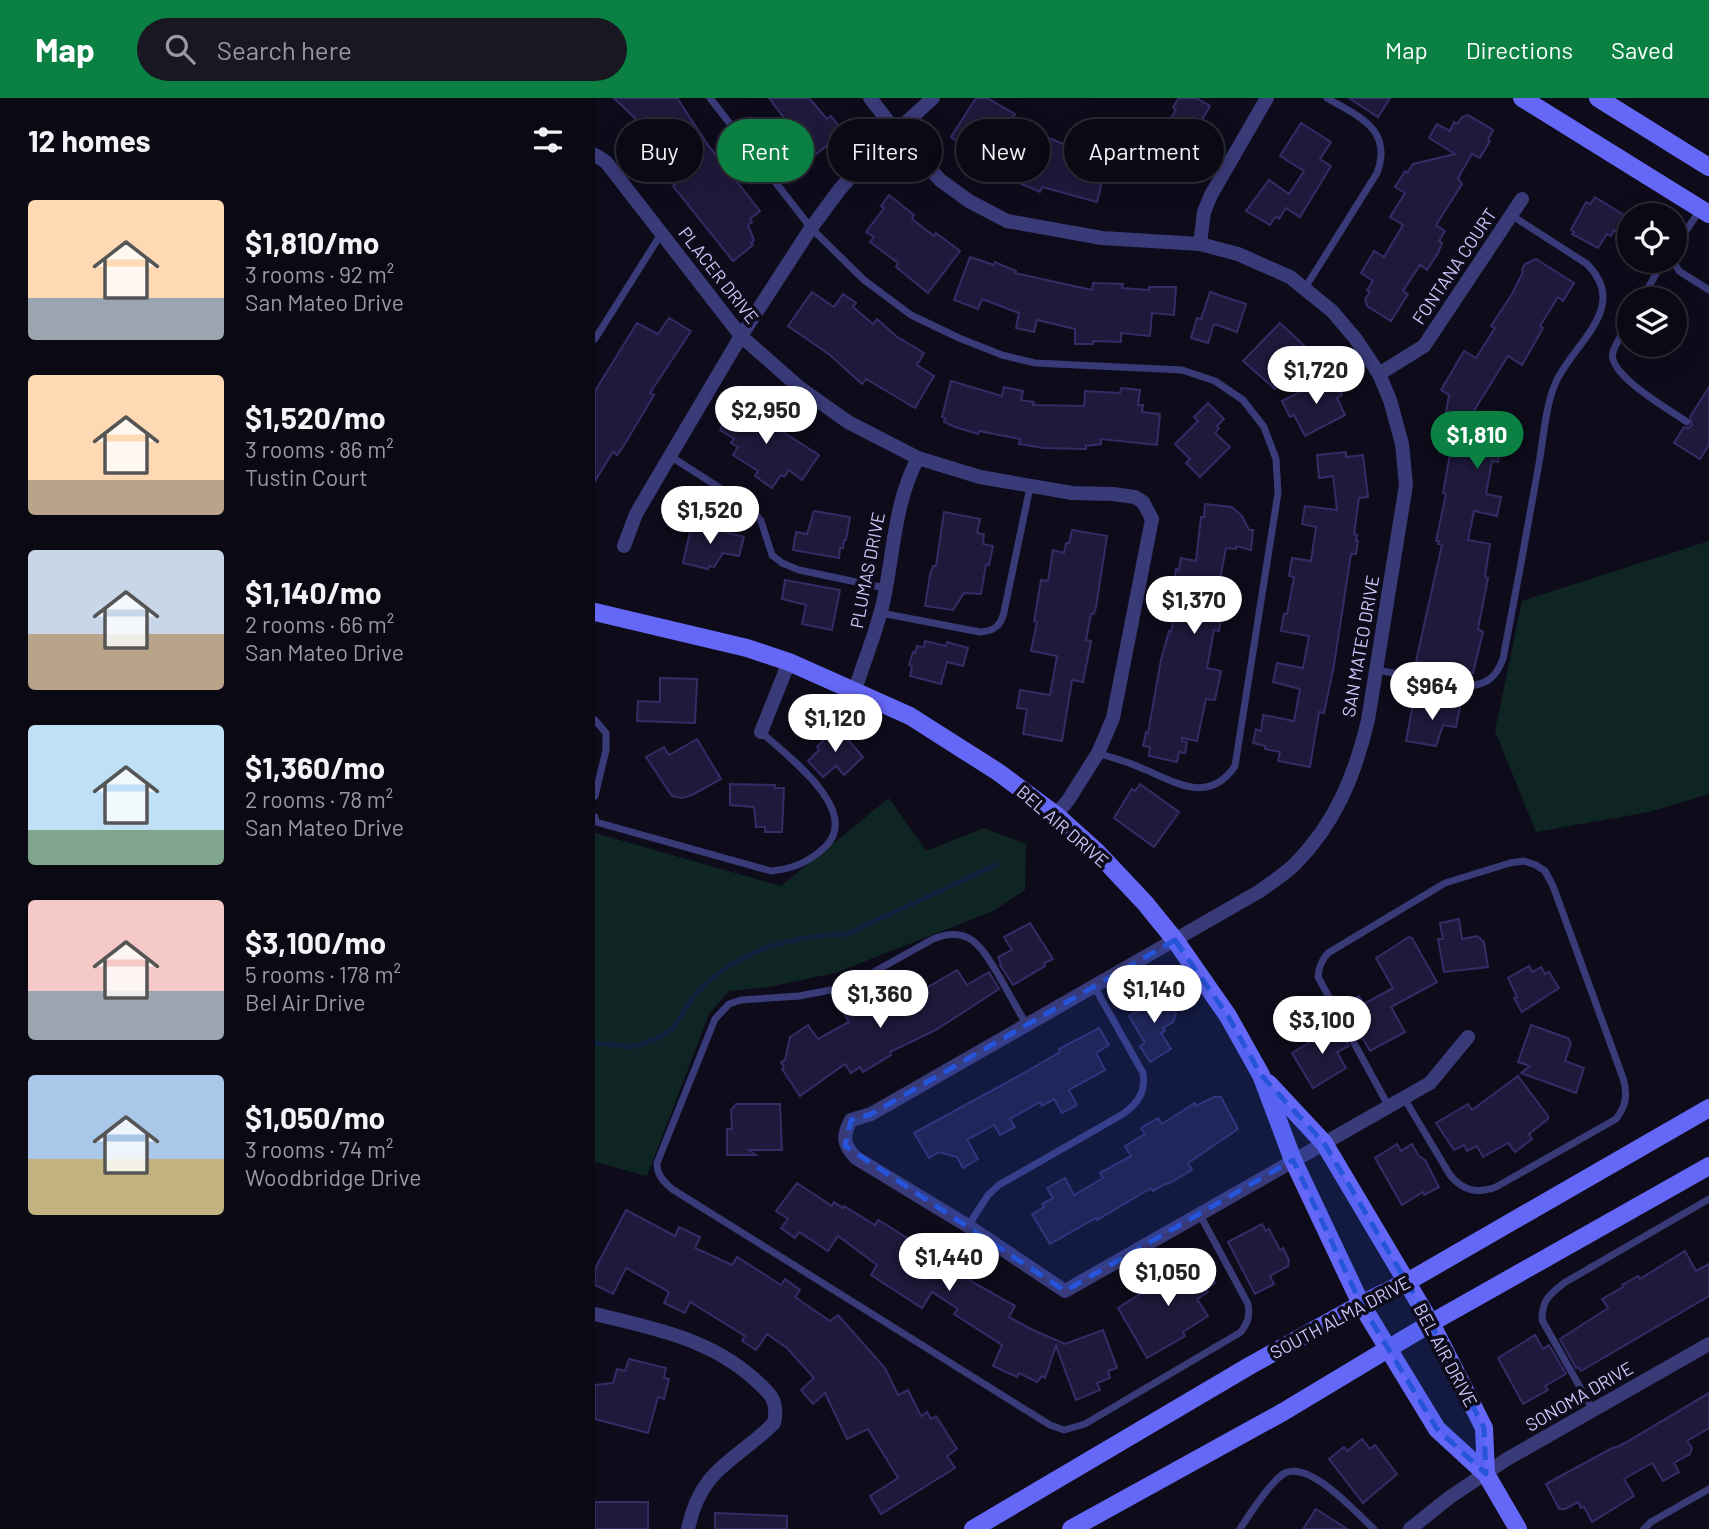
<!DOCTYPE html>
<html lang="en">
<head>
<meta charset="utf-8">
<style>
  :root { --surface:#0a0914; --page:#181722; --text:#f1f3f6; --muted:#999aa0; --line:#2a2a34; --accent:#0b8043 }
  body { margin:0; font-family:Barlow,sans-serif; background:var(--page); color:var(--text); height:100vh; display:flex; flex-direction:column; font-size:26px; white-space:nowrap }
  * { box-sizing:border-box; margin:0 }
  p { font-size:23px; color:var(--muted) }
  .icon { flex:none; width:38px; height:38px; fill:none; stroke:currentColor; stroke-width:2; stroke-linecap:round; stroke-linejoin:round }
  .map { position:relative; flex:1; overflow:hidden }
  .drawer { display:flex; flex-direction:column; background:var(--surface); width:595px }
  .drawer>* { flex:none }
  .hud { position:absolute; left:21px; top:21px; width:665px; height:63px; display:flex; gap:14px }
  .controls { position:absolute; left:1022px; top:105px; display:grid; gap:14px }
  .controls a { display:grid; place-items:center; width:70px; height:70px; border-radius:50%; background:var(--surface); box-shadow:0 7px 28px #0002,0 0 0 2px var(--line); font-size:35px }
  .price { position:absolute; translate:-50% -60px; padding:0 16px; border-radius:24px; background:#fff; color:#222; font-size:23px; line-height:46px; filter:drop-shadow(0 2px 4px #0008) }
  .price::after { content:''; position:absolute; left:50%; top:42px; width:21px; height:16px; margin-left:-10px; background:inherit; clip-path:polygon(0 0,100% 0,50% 100%) }
  .price.on { background:var(--accent); color:#fff }
  ul { padding:0; list-style:none }
  li { display:flex; align-items:center; gap:21px; height:175px; padding:0 28px }
  li span { display:grid; place-items:center; flex:none; width:196px; height:140px; border-radius:7px; color:#555 }
  li>.icon { margin-inline-start:auto }
  span .icon { width:84px; height:84px; fill:#fffc; stroke-width:1 }
  li b { font-size:30px }
  h2 { display:flex; justify-content:space-between; align-items:center; height:84px; padding:0 28px; font-size:30px }
  .pill { padding:0 24px; border-radius:32px; background:var(--surface); box-shadow:0 7px 28px #0002,0 0 0 2px var(--line); font-size:24px; line-height:63px }
  .pill.on { background:var(--accent); color:#fff }
  header { display:flex; align-items:center; gap:42px; box-sizing:border-box; height:98px; padding:0 35px; background:var(--accent); color:#fff }
  header strong { font-size:33px }
  nav { display:flex; gap:38px; margin-inline-start:auto; font-size:24px }
  .search { width:490px; height:63px; background:var(--page); display:flex; align-items:center; gap:18px; box-sizing:border-box; padding:0 24px; border-radius:38px; color:var(--muted); font-size:26px }
  main { display:flex; flex:1; min-height:0 }
  .map>svg:first-child { display:block }
</style>
</head>
<body>
<header>
<strong>Map</strong>
<div class="search"><svg class="icon" aria-label="search" viewBox="0 0 24 24"><circle cx="10" cy="10" r="6"/><path d="M15 15l6 6"/></svg>Search here</div>
<nav><a>Map</a><a>Directions</a><a>Saved</a></nav>
</header>
<main>
<section class="drawer">
<h2>12 homes<svg class="icon" aria-label="filters" viewBox="0 0 24 24"><path d="M4 7h16M4 17h16"/><circle cx="9" cy="7" r="2"/><circle cx="15" cy="17" r="2"/></svg></h2>
<ul>
<li><span style="background:linear-gradient(#ffd9b3 70%,#9aa5b1 0)"><svg class="icon" aria-label="home" viewBox="0 0 24 24"><path d="M3 11l9-7 9 7M6 9v11h12V9"/></svg></span><div><b>$1,810/mo</b><p>3 rooms · 92 m²</p><p>San Mateo Drive</p></div></li>
<li><span style="background:linear-gradient(#ffd9b3 75%,#b9a48a 0)"><svg class="icon" aria-label="home" viewBox="0 0 24 24"><path d="M3 11l9-7 9 7M6 9v11h12V9"/></svg></span><div><b>$1,520/mo</b><p>3 rooms · 86 m²</p><p>Tustin Court</p></div></li>
<li><span style="background:linear-gradient(#c9d6e8 60%,#b9a48a 0)"><svg class="icon" aria-label="home" viewBox="0 0 24 24"><path d="M3 11l9-7 9 7M6 9v11h12V9"/></svg></span><div><b>$1,140/mo</b><p>2 rooms · 66 m²</p><p>San Mateo Drive</p></div></li>
<li><span style="background:linear-gradient(#bfe0f5 75%,#7fa58c 0)"><svg class="icon" aria-label="home" viewBox="0 0 24 24"><path d="M3 11l9-7 9 7M6 9v11h12V9"/></svg></span><div><b>$1,360/mo</b><p>2 rooms · 78 m²</p><p>San Mateo Drive</p></div></li>
<li><span style="background:linear-gradient(#f6c9c9 65%,#9aa5b1 0)"><svg class="icon" aria-label="home" viewBox="0 0 24 24"><path d="M3 11l9-7 9 7M6 9v11h12V9"/></svg></span><div><b>$3,100/mo</b><p>5 rooms · 178 m²</p><p>Bel Air Drive</p></div></li>
<li><span style="background:linear-gradient(#a9c7e8 60%,#c2b280 0)"><svg class="icon" aria-label="home" viewBox="0 0 24 24"><path d="M3 11l9-7 9 7M6 9v11h12V9"/></svg></span><div><b>$1,050/mo</b><p>3 rooms · 74 m²</p><p>Woodbridge Drive</p></div></li>
</ul>
</section>
<div class="map">
<svg width="1114" height="1431" viewBox="0 0 1114 1431">
  <rect width="100%" height="100%" fill="#0e0c1b"/>
  <g fill="#0f2523">
    <polygon points="1114,443 1114,696 1054,714 941,734 900,633 927,503"/>
    <polygon points="294,700 331,753 389,730 431,746 430,792 398,813 240,875 174,889 134,893 114,916 52,1078 0,1064 0,735 186,788"/>
  </g>
  <g fill="none" stroke-linecap="round" stroke-linejoin="round">
    <polyline stroke="#0e223d" stroke-width="5" points="0,945 37,949 62,941 77,931 99,898 108,888 132,869 152,858 170,850 194,843 221,838 252,836 401,767"/>
  </g>
  <g fill="#1f193b" stroke="#352c66" stroke-width="2">
    <polygon points="19,0 82,0 113,47 165,113 155,121 157,124 153,127 159,142 156,145 158,147 138,163 78,88 81,85 65,63 61,66 45,43 55,35"/>
    <polygon points="174,0 214,0 232,21 236,18 249,35 213,62 199,43 186,53 175,38 192,24"/>
    <polygon points="381,0 392,0 420,16 403,43 435,58 445,36 475,49 478,35 495,39 493,46 515,52 502,104 447,89 445,94 406,77 409,70 379,50 377,53 356,39"/>
    <polygon points="584,0 601,0 615,8 575,76 573,75 567,85 540,69 552,48 539,41 548,25 566,36 581,12 578,9"/>
    <polygon points="754,0 795,0 783,19"/>
    <polygon points="873,17 898,32 893,42 895,43 885,60 877,56 863,80 867,86 841,127 850,133 844,143 847,145 843,155 832,172 825,167 808,193 813,196 796,223 772,208 770,201 775,194 772,192 778,183 766,175 779,153 789,159 808,127 795,119 810,95 800,89 810,73 812,75 818,66 860,56 834,40 842,26 855,33 859,24 862,26 867,19"/>
    <polygon points="706,25 736,44 725,61 736,68 705,119 691,110 684,121 681,118 675,127 651,113 674,82 694,96 709,73 685,58"/>
    <polygon points="294,97 319,117 317,121 339,138 341,135 365,153 333,195 301,169 303,165 275,144 279,139 271,134 289,110 286,108"/>
    <polygon points="1000,99 1032,119 1022,134 1019,132 1016,138 1012,136 1003,150 977,136 979,134 976,132 991,104 995,106"/>
    <polygon points="375,159 399,167 400,164 421,173 420,175 497,192 498,185 528,186 527,190 554,192 554,189 581,189 579,217 557,215 555,238 526,235 526,244 498,243 498,246 480,246 480,231 442,222 439,234 421,230 424,215 387,201 383,211 359,202"/>
    <polygon points="941,161 979,185 968,203 963,199 945,228 948,230 927,267 913,258 877,316 907,321 902,346 906,347 903,364 897,363 891,396 906,399 902,418 879,413 873,442 895,446 890,479 893,480 883,531 888,534 878,575 821,563 847,447 843,446 844,443 841,443 851,396 848,395 855,356 844,354 854,297 846,292 869,253 881,260 900,230 896,228 917,196 928,174 927,171 930,166"/>
    <polygon points="217,194 239,209 248,196 261,205 258,209 278,226 282,221 301,238 329,255 322,267 339,278 320,310 271,281 267,286 235,257 193,228"/>
    <polygon points="615,194 651,206 642,234 619,226 613,245 596,240 602,220 606,221"/>
    <polygon points="74,220 96,233 55,295 59,297 28,349 22,357 18,354 0,383 0,293 42,225 63,236"/>
    <polygon points="685,225 715,253 680,291 648,263"/>
    <polygon points="737,278 747,297 742,300 750,317 710,338 699,317 695,319 687,303"/>
    <polygon points="356,283 407,298 409,289 428,293 426,302 439,304 438,307 489,308 490,293 525,295 526,290 545,292 543,307 548,307 547,314 565,316 562,347 506,341 506,346 491,348 491,351 448,350 424,346 425,341 384,333 383,336 360,329 349,324 350,320 347,319"/>
    <polygon points="1114,289 1114,347 1105,361 1079,345 1089,329 1094,330 1097,327 1095,319"/>
    <polygon points="144,301 164,312 162,315 177,327 224,357 207,382 194,372 189,379 186,377 177,390 160,378 163,373 138,357 143,349 136,345 139,341 125,332"/>
    <polygon points="613,305 629,321 622,328 624,330 620,335 635,349 605,379 591,365 595,361 580,346 603,323 599,319"/>
    <polygon points="751,354 751,359 768,357 773,399 764,400 759,436 762,437 761,443 763,443 761,456 756,456 739,567 729,615 724,614 715,669 683,663 685,654 670,651 670,648 658,645 661,631 666,633 668,617 699,623 705,591 678,584 682,565 708,570 714,538 686,533 689,516 692,516 699,479 694,478 697,460 716,463 721,429 707,426 710,408 742,412 738,378 724,380 722,357"/>
    <polygon points="610,406 637,409 647,418 654,432 658,432 656,452 641,448 641,451 631,450 623,491 638,494 635,511 628,510 624,533 619,532 612,570 626,573 620,602 611,601 602,643 587,640 587,643 592,644 590,655 584,654 582,664 554,658 555,649 548,648 551,634 553,635 566,562 574,533 576,534 582,502 583,492 578,492 581,471 584,472 586,460 601,463 606,419 609,419"/>
    <polygon points="219,413 255,419 251,442 249,442 248,450 245,450 244,460 198,452 201,434 212,436"/>
    <polygon points="349,414 385,421 382,435 389,436 388,446 398,448 394,467 391,466 386,496 369,495 358,512 330,508 335,477 338,468 341,468"/>
    <polygon points="97,425 149,439 144,458 128,455 119,469 114,468 113,471 88,465"/>
    <polygon points="477,432 512,438 501,509 499,516 496,516 491,542 496,543 488,584 477,582 467,643 428,636 432,611 422,610 425,592 455,597 462,558 436,553 442,524 439,523 446,482 453,483 458,452 469,455 471,445 474,445"/>
    <polygon points="190,482 245,492 237,532 207,526 211,507 187,501"/>
    <polygon points="330,543 351,548 352,544 373,550 368,568 352,564 346,586 315,578 317,568 314,567 318,554 320,555 322,548 329,549"/>
    <polygon points="65,580 102,581 100,625 42,623 43,603 65,604"/>
    <polygon points="847,600 866,604 861,629 848,627 841,648 811,643 818,606 845,611"/>
    <polygon points="242,629 268,659 249,677 241,668 228,679 213,663 224,652 222,649"/>
    <polygon points="102,641 126,681 97,697 87,700 77,698 51,659 69,649 74,657"/>
    <polygon points="135,686 180,687 180,690 189,690 187,734 170,734 170,729 161,729 159,709 135,707"/>
    <polygon points="545,686 584,714 559,749 519,720 537,691 540,693"/>
    <polygon points="864,821 867,841 882,838 889,844 893,869 849,874 843,841 848,841 845,825"/>
    <polygon points="435,825 458,861 449,865 450,868 418,887 405,867 406,866 403,859 417,852 409,839"/>
    <polygon points="814,839 817,840 842,884 796,909 810,934 775,953 767,939 764,941 748,907 764,898 769,906 798,890 781,860"/>
    <polygon points="934,868 937,874 946,869 950,876 954,874 964,890 927,914 919,900 922,899 913,880"/>
    <polygon points="362,872 372,887 394,874 404,891 341,932 295,954 296,957 268,974 265,969 256,975 250,966 205,998 187,971 189,969 186,964 190,962 195,939 213,927 223,941 254,924 248,914 267,902 275,915 320,892 328,892"/>
    <polygon points="565,894 581,916 578,924 568,930 570,933 566,935 576,951 555,964 545,948 550,945 534,918 550,909 547,905"/>
    <polygon points="741,925 754,948 742,954 751,970 718,990 697,955 718,942 716,939"/>
    <polygon points="936,927 973,940 976,945 970,963 989,970 981,995 926,975 935,968 923,964"/>
    <polygon points="504,930 514,947 501,955 510,972 474,992 482,1007 467,1015 459,1001 447,1008 445,1004 415,1021 420,1029 405,1037 399,1027 372,1042 383,1061 368,1070 362,1059 344,1054 334,1060 319,1035 422,979 465,954 464,951"/>
    <polygon points="923,978 953,1018 953,1021 934,1036 937,1041 920,1054 913,1045 888,1059 882,1048 872,1053 869,1047 859,1052 841,1025 873,1006 877,1012"/>
    <polygon points="619,999 626,999 643,1031 593,1065 597,1072 573,1086 572,1085 558,1093 556,1090 502,1122 501,1120 455,1146 437,1116 449,1109 447,1106 458,1100 452,1090 470,1080 479,1097 508,1080 505,1075 536,1058 530,1048 550,1036 546,1030 563,1020 567,1026 600,1005 601,1008"/>
    <polygon points="141,1006 185,1006 187,1052 154,1052 161,1057 132,1057 132,1031 137,1031 136,1012"/>
    <polygon points="802,1046 806,1053 817,1046 824,1058 830,1062 844,1089 829,1097 828,1094 807,1107 780,1060"/>
    <polygon points="202,1085 237,1108 239,1104 248,1110 249,1108 280,1127 283,1122 290,1126 315,1142 311,1147 343,1168 358,1165 358,1170 368,1177 367,1178 420,1208 414,1219 438,1232 470,1246 508,1232 522,1270 513,1273 515,1280 502,1285 505,1292 481,1302 461,1248 450,1280 447,1278 442,1284 424,1275 422,1279 398,1268 407,1247 359,1216 363,1211 337,1194 327,1210 276,1177 282,1167 243,1138 233,1153 204,1134 200,1140 186,1130 193,1121 181,1113"/>
    <polygon points="31,1112 80,1138 84,1129 105,1139 100,1150 137,1167 142,1159 186,1187 190,1181 205,1192 200,1199 235,1223 243,1217 290,1270 303,1297 313,1292 326,1318 332,1314 336,1321 341,1318 362,1351 352,1358 360,1370 286,1416 275,1398 303,1380 273,1331 252,1341 230,1295 218,1306 206,1292 219,1280 192,1250 172,1236 161,1252 147,1243 150,1238 95,1204 90,1215 69,1205 74,1194 31,1170 18,1196 0,1187 0,1171"/>
    <polygon points="667,1126 671,1133 674,1131 685,1152 688,1150 694,1162 693,1168 675,1178 679,1186 660,1196 633,1144"/>
    <polygon points="1090,1153 1101,1173 1114,1166 1114,1198 986,1273 983,1269 981,1270 965,1241 1013,1210 1007,1201 1028,1189 1027,1187 1043,1178 1045,1181"/>
    <polygon points="605,1161 620,1185 611,1191 613,1194 602,1201 613,1218 588,1234 590,1238 552,1260 523,1210 596,1163 597,1166"/>
    <polygon points="940,1237 948,1251 954,1247 971,1276 950,1288 953,1292 928,1306 903,1260"/>
    <polygon points="34,1261 71,1270 69,1280 74,1281 69,1301 63,1299 53,1335 0,1321 0,1287 18,1285 22,1271 30,1273"/>
    <polygon points="1114,1295 1114,1330 1092,1343 1097,1350 1095,1356 1079,1365 1084,1374 1068,1383 1057,1365 1029,1381 1039,1398 997,1424 989,1409 986,1410 983,1404 970,1411 964,1411 951,1386 1019,1349 1020,1350 1030,1345"/>
    <polygon points="767,1341 775,1351 780,1347 802,1376 768,1405 734,1361 749,1349 752,1353"/>
    <rect x="0" y="1404" width="53" height="27"/>
    <polygon points="721,1411 752,1431 708,1431"/>
    <polygon points="120,1415 192,1418 192,1431 120,1431"/>
  </g>
  <g fill="none" stroke-linecap="round" stroke-linejoin="round">
    <g stroke="#393a78" stroke-width="7">
      <path d="M115,0L216,130L269,182L316,217L364,240L407,257L440,265L587,272L620,283L648,302L669,329L681,361L683,395L640,668C613,708 579,683 544,669C531,663 517,660 503,655"/>
      <polyline points="1080,149 1105,112"/>
      <polyline points="1078,163 1084,173 1114,192"/>
      <path d="M710,190L782,75C798,31 764,19 732,0"/>
      <polyline points="1047,201 1062,174 1078,164"/>
      <path d="M1034,224C1029,233 1021,244 1018,254C1011,276 1075,312 1092,324"/>
      <polyline points="0,241 66,136"/>
      <polyline points="75,358 156,410 166,423 177,457 187,465 204,472 290,490"/>
      <path d="M286,515L385,534C399,533 406,528 409,514L435,389"/>
      <path d="M781,572L874,588C893,586 901,579 908,561C920,498 932,434 943,371C948,345 950,310 960,286C977,246 1036,210 992,166L916,117"/>
      <polyline points="0,622 11,635 11,652 0,698"/>
      <path d="M0,719L1,724L176,773C198,771 214,764 230,749C268,713 191,657 166,634"/>
      <path d="M431,926C422,910 413,894 404,878C387,850 375,826 338,841L252,889L204,898L146,902L134,906L120,921L62,1065C62,1077 68,1083 77,1091L455,1327L469,1332L490,1326L646,1234C653,1224 655,1218 653,1206L605,1117"/>
      <path d="M794,1009L723,879C724,869 726,863 733,855L850,785L915,765L929,763L941,767L950,773L958,788L1028,980C1033,997 1031,1008 1021,1021L901,1089C882,1096 868,1093 855,1077L809,1000"/>
      <path d="M373,1128L393,1097L404,1087L528,1016C543,1005 551,994 548,975L499,888"/>
      <path d="M998,1312L947,1222C947,1202 954,1197 969,1185L1114,1101"/>
      <path d="M645,1431C654,1417 676,1382 690,1375C716,1363 761,1415 779,1431"/>
      <polyline points="1049,1431 1056,1424 1114,1391"/>
    </g>
    <g stroke="#393a78" stroke-width="14">
      <path d="M275,0L300,32L345,82L374,103L412,123L507,140L605,146L643,156L695,179L737,213L760,240L784,276L795,302L807,346L811,387L773,622C760,677 740,726 700,766C690,776 677,784 665,793L276,1016L256,1022C247,1039 248,1046 261,1060L373,1128L470,1193L835,985L873,939"/>
      <polyline points="0,57 11,64 146,238 205,290 253,324 323,360 385,379 477,395 518,396 540,399 548,404 557,421 518,620 503,655 474,701 461,717"/>
      <polyline points="605,146 609,114 616,97 672,0"/>
      <polyline points="784,276 829,248 927,101"/>
      <polyline points="29,448 41,416 75,358 146,238 216,130 245,91 276,56 338,0"/>
      <path d="M260,592C269,563 281,535 288,505C299,455 299,405 323,360"/>
      <polyline points="166,634 194,564"/>
      <path d="M0,1216C57,1230 113,1240 158,1280C175,1295 184,1302 179,1325C140,1364 106,1369 93,1431"/>
      <polyline points="815,1431 855,1399 912,1361 1114,1246"/>
    </g>
    <g stroke="#6568f7" stroke-width="18">
      <polyline points="927,0 1114,116"/>
      <polyline points="1003,0 1114,69"/>
      <polyline points="0,514 152,550 194,564 315,618 403,674 461,717 502,754 550,805 580,842 633,918 666,977 698,1062 766,1206 842,1331 891,1376 923,1431"/>
      <polyline points="673,985 729,1045 836,1225 889,1330 891,1376"/>
      <polyline points="378,1431 656,1267 766,1206 819,1180 1114,1010"/>
      <polyline points="476,1431 688,1314 836,1225 1114,1068"/>
    </g>
  </g>
  <path fill="#2654da" fill-opacity="0.2" stroke="#2654da" stroke-width="5" stroke-dasharray="14 9" stroke-linejoin="round" d="M580,842L633,918L666,977L729,1045L836,1225L889,1330L891,1376L842,1331L766,1206L698,1062L470,1193L250,1048L256,1022L276,1016Z"/>
  <g text-anchor="middle" dominant-baseline="central" stroke-width="7" stroke-linejoin="round" paint-order="stroke">
    <g font-size="18" fill="#cdc9fc" stroke="#0e0c1b">
      <text transform="translate(859 168) rotate(-56)">FONTANA COURT</text>
      <text transform="translate(124 177) rotate(52)">PLACER DRIVE</text>
      <text transform="translate(272 472) rotate(-79)">PLUMAS DRIVE</text>
      <text transform="translate(765 548) rotate(-80)">SAN MATEO DRIVE</text>
      <text transform="translate(468 728) rotate(41)">BEL AIR DRIVE</text>
      <text transform="translate(745 1219) rotate(-28)">SOUTH ALMA DRIVE</text>
      <text transform="translate(851 1257) rotate(62)">BEL AIR DRIVE</text>
      <text transform="translate(984 1298) rotate(-30)">SONOMA DRIVE</text>
    </g>
  </g>
</svg>
<div class="controls">
<a><svg class="icon" aria-label="locate" viewBox="0 0 24 24"><circle cx="12" cy="12" r="6"/><path d="M12 2v4M12 18v4M2 12h4M18 12h4"/></svg></a>
<a><svg class="icon" aria-label="layers" viewBox="0 0 24 24"><path d="M12 4l9 5-9 5-9-5zM3 14l9 5 9-5"/></svg></a>
</div>
<b class="price" style="left:721px;top:308px">$1,720</b>
<b class="price" style="left:171px;top:348px">$2,950</b>
<b class="price on" style="left:882px;top:373px">$1,810</b>
<b class="price" style="left:115px;top:448px">$1,520</b>
<b class="price" style="left:599px;top:538px">$1,370</b>
<b class="price" style="left:837px;top:624px">$964</b>
<b class="price" style="left:240px;top:656px">$1,120</b>
<b class="price" style="left:559px;top:927px">$1,140</b>
<b class="price" style="left:285px;top:932px">$1,360</b>
<b class="price" style="left:727px;top:958px">$3,100</b>
<b class="price" style="left:354px;top:1195px">$1,440</b>
<b class="price" style="left:573px;top:1210px">$1,050</b>
<div class="hud">
<a class="pill">Buy</a>
<a class="pill on">Rent</a>
<a class="pill">Filters</a>
<a class="pill">New</a>
<a class="pill">Apartment</a>
</div>
</div>
</main>
</body>
</html>
